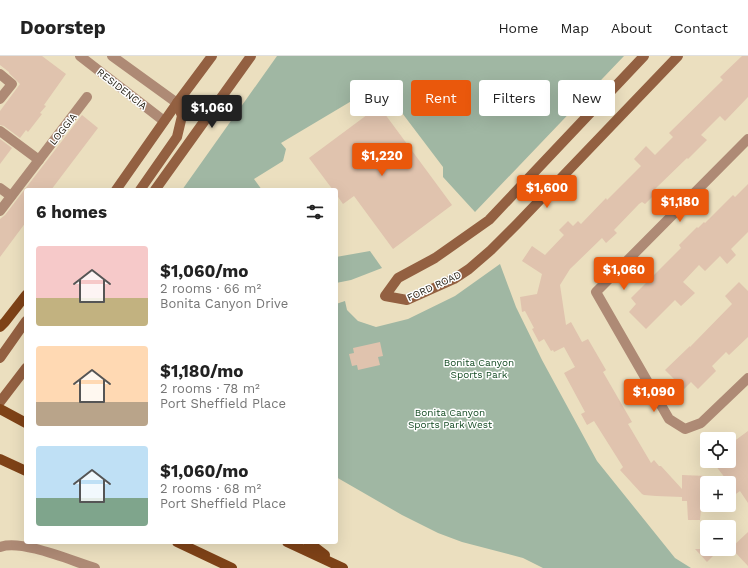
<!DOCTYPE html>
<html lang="en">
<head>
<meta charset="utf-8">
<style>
  :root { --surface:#fff; --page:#f2f2f2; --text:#222; --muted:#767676; --line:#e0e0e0; --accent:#ea580c }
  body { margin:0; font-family:"Work Sans",sans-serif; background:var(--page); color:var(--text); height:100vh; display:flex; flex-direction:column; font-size:15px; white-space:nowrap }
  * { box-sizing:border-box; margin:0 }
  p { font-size:13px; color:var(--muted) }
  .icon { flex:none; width:22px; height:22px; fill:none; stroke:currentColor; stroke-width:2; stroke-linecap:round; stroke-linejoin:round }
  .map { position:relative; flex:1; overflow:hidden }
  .sheet { position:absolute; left:24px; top:132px; width:314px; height:356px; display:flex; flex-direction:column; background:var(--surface); border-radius:4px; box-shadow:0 4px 16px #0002 }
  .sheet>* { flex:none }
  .top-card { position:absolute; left:350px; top:24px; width:338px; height:36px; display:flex; gap:8px }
  .buttons { position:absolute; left:700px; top:376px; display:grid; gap:8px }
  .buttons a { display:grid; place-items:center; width:36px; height:36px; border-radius:4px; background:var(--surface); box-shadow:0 4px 16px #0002; font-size:20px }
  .price { position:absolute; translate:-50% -34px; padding:0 9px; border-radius:4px; background:var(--accent); color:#fff; font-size:13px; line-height:26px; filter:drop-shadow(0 1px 2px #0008) }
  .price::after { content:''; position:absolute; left:50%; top:24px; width:12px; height:9px; margin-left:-6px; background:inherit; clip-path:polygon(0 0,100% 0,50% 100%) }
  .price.current { background:#222; color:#fff }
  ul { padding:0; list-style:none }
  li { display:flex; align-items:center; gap:12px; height:100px; padding:0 12px }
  li span { display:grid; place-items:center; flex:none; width:112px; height:80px; border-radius:4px; color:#555 }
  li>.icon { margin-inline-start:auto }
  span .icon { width:48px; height:48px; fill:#fffc; stroke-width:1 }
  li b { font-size:17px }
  h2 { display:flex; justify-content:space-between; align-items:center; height:48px; padding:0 12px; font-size:17px }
  .chip { padding:0 14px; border-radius:4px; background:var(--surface); box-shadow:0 4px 16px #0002; font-size:14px; line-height:36px }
  .chip.current { background:var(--accent); color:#fff }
  header { display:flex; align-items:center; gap:24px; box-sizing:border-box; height:56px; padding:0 20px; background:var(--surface); border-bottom:1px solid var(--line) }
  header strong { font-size:19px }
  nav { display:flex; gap:22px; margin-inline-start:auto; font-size:14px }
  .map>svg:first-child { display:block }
</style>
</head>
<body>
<header>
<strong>Doorstep</strong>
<nav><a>Home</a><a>Map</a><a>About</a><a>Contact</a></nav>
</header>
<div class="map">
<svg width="748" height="512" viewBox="0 0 748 512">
  <rect width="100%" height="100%" fill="#ebdfbf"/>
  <g fill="#a0b7a3">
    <polygon points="277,0 624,0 475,156 443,121 443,111 390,41 370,34 281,87 286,93 283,105 254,123 262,134 182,134"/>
    <polygon points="370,195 382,212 351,224 336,227 336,201"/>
    <polygon points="500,208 516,251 542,304 597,405 675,502 691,512 543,512 523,502 462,486 438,477 402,459 336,421 336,248 345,245 347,254 358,265 376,271 408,263 455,240"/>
  </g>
  <g fill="#e0c3ae">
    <polygon points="0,0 42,0 66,18 44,49 46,50 40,57 42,58 28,76 26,74 20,82 4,70 0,69 0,55 20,28 9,17 9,16 0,9"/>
    <polygon points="742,0 748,0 748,41 725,65 720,60 701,79 707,84 688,103 687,102 655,133 658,135 645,148 642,146 639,148 614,174 617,177 606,187 602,182 570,213 560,229 566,269 571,266 582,286 588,283 606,314 603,316 632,366 628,368 651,407 654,404 659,410 661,410 682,433 682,419 707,420 707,442 702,442 700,464 688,464 687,445 682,445 682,441 656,440 644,439 642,438 620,414 623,411 594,365 587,369 581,358 585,356 564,317 575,311 564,291 554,296 553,294 551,295 544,283 539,286 532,273 534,272 525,255 522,256 520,241 537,238 542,218 522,205 532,190 545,199 564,179 559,174 568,165 573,170 578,165 581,168 606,142 607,144 641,110 634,103 646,90 655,99 673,81 669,77 723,24 720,21"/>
    <polygon points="379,50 452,149 393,193 354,140 343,148 336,138 336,134 333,134 309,102"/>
    <polygon points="82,59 98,72 51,134 26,134 26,166 0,201 0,163 5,159"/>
    <polygon points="0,83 12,92 0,108"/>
    <polygon points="748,128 748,176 731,193 736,199 727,208 720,200 705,215 699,209 683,226 695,237 681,250 675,244 646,273 629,256 636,248 631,242 681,192 679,189 697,171 698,172 704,166 705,167 733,139 735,141"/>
    <polygon points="739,226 748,235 748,281 729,299 726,296 712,310 716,315 698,333 691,326 684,333 665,314 690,290 690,291 732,248 725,240"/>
    <polygon points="380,286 383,300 378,301 380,309 358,314 357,309 352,310 349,298 354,297 353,292"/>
    <polygon points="748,375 748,447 740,435 729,443 729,427 712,405 729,405 729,389"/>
    <polygon points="748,476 748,510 731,492"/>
    <polygon points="695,493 720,493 707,506"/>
  </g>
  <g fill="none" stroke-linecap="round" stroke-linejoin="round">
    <g stroke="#ae8a75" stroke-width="10">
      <polyline points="80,0 164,65"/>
      <polyline points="112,0 177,47"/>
      <polyline points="0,18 12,28 0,43"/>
      <polyline points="0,75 39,104"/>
      <polyline points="748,83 596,236 669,363 685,373 701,367 748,322"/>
      <polyline points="0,132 11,140"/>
      <polyline points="0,155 87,41"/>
      <path d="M0,491C22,483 72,505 95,512"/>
    </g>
    <g stroke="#936041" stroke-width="10">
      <polyline points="644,0 489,164 435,202 398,222 385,240 407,244 454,223 469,213 491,194 517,168 678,0"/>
      <polyline points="116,134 177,47 212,0"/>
      <polyline points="140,134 177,81 182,60 177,47"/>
      <polyline points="155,134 251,0"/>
      <polyline points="0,302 26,265"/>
      <polyline points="0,346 26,312"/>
    </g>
    <g stroke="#7e4217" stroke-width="10">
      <polyline points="0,271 5,266 26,239"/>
      <polyline points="0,353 26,367"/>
      <polyline points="0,403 26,415"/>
      <polyline points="177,486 232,512"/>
      <polyline points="287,486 343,512"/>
      <polyline points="308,486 325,499"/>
    </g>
  </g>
  <g text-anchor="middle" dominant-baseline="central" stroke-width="3" stroke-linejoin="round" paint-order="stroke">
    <g font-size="10" fill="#1b160b" stroke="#fff">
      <text transform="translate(122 33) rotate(38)">RESIDENCIA</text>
      <text transform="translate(63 73) rotate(-52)">LOGGIA</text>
      <text transform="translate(434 230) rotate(-25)">FORD ROAD</text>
    </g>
    <g font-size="10" fill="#134a22" stroke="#fff">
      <text x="479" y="306">Bonita Canyon<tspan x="479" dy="12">Sports Park</tspan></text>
      <text x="450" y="356">Bonita Canyon<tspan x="450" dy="12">Sports Park West</tspan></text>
    </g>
  </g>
</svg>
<div class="buttons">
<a><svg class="icon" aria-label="locate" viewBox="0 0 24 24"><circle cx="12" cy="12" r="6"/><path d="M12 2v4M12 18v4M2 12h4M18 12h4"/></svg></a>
<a>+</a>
<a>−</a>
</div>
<b class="price current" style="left:212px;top:73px">$1,060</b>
<b class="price" style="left:382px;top:121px">$1,220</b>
<b class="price" style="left:547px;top:153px">$1,600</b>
<b class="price" style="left:680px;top:167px">$1,180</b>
<b class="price" style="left:624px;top:235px">$1,060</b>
<b class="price" style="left:654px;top:357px">$1,090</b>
<div class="top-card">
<a class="chip">Buy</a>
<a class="chip current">Rent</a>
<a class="chip">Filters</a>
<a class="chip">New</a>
</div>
<section class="sheet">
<h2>6 homes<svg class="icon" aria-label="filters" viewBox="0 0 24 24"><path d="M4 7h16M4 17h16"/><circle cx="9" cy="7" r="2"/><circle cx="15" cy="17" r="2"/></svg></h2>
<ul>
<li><span style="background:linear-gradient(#f6c9c9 65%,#c2b280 0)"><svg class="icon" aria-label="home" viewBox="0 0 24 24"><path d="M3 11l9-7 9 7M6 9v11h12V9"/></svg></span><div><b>$1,060/mo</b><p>2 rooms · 66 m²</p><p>Bonita Canyon Drive</p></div></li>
<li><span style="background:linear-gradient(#ffd9b3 70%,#b9a48a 0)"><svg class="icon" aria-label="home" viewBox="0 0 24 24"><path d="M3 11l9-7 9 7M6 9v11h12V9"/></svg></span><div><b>$1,180/mo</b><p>2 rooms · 78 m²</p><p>Port Sheffield Place</p></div></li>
<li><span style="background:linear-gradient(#bfe0f5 65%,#7fa58c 0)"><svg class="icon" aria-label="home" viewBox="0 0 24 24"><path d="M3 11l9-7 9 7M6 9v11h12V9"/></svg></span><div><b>$1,060/mo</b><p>2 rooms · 68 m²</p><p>Port Sheffield Place</p></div></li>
</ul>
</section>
</div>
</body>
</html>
